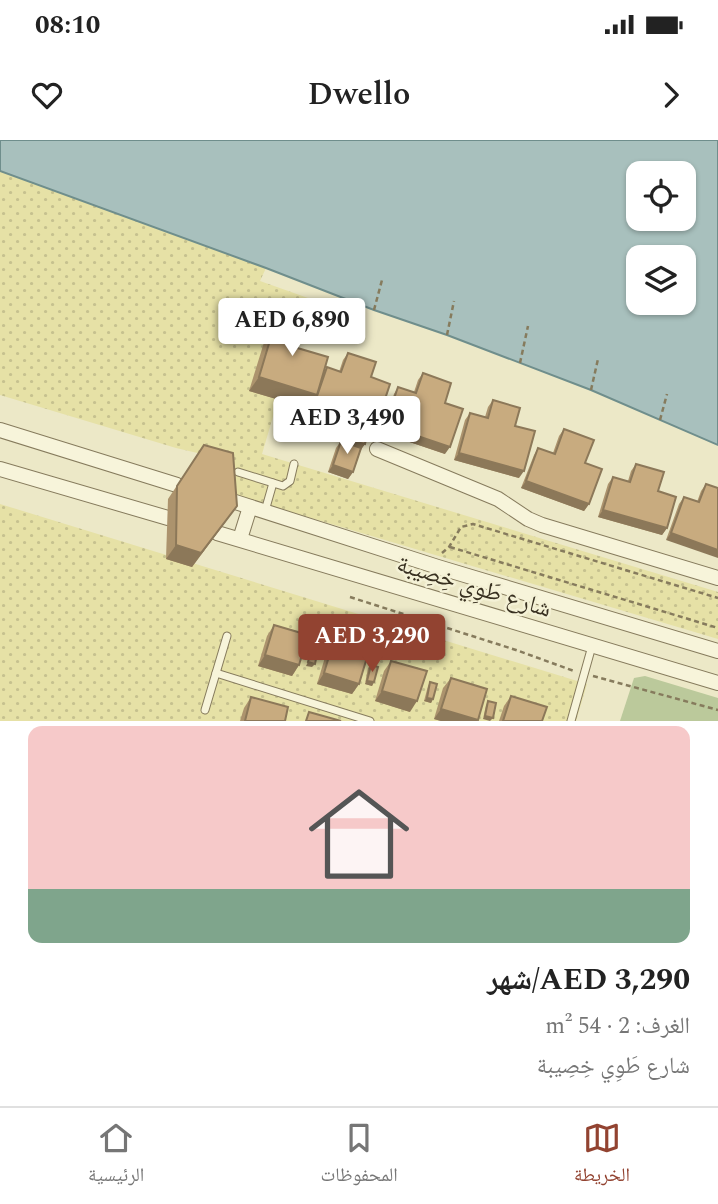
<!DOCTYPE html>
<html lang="ar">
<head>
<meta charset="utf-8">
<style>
  :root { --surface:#fff; --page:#f6f6f6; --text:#222; --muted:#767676; --line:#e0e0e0; --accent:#924331 }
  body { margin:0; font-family:Spectral,"Noto Naskh Arabic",serif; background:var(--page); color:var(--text); direction:rtl; height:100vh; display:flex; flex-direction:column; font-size:26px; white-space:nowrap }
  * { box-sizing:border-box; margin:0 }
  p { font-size:23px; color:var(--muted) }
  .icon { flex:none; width:38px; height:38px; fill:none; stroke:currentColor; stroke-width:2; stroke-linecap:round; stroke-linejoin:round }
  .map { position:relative; height:581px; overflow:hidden; direction:ltr }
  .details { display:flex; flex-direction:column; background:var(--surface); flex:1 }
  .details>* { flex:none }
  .fabs { position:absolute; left:626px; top:21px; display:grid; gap:14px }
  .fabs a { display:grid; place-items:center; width:70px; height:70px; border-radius:14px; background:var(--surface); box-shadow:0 2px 5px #0004; font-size:35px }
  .price { position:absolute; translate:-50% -60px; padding:0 16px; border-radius:7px; background:#fff; color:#222; font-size:23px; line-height:46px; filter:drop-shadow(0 2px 4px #0008) }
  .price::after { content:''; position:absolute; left:50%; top:42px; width:21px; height:16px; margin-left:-10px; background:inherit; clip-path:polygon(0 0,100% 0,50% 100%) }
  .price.current { background:var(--accent); color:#fff }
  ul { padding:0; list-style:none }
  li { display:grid; align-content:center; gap:14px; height:371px; padding:0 28px }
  li span { display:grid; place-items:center; height:217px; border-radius:14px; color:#555 }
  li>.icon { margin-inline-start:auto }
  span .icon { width:126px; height:126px; fill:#fffc; stroke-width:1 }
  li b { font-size:30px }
  .status { display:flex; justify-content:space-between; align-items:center; height:49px; padding:0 35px; background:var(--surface); direction:ltr }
  .status svg { height:19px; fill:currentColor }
  header { display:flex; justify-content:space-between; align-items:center; height:91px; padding:0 28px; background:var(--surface); font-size:32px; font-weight:600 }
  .dock { display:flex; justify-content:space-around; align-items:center; height:98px; border-top:2px solid var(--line); background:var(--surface); font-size:19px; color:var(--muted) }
  .dock a { display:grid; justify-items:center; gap:4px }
  .dock .current { color:var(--accent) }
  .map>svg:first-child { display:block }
</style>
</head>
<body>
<div class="status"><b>08:10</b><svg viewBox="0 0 49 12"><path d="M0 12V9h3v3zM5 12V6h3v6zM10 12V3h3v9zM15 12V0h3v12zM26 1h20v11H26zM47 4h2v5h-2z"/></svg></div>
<header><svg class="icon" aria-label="forward" viewBox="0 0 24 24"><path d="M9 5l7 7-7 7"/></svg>Dwello<svg class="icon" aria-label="heart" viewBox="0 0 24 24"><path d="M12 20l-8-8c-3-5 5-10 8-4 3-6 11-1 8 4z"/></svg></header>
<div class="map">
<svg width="718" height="581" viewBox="0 0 718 581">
  <defs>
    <pattern id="sand-dots" width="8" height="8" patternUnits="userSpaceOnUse" patternTransform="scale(1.75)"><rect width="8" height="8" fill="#e6e1a6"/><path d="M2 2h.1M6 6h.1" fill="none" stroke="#c6c18f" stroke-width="1.8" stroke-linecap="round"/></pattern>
  </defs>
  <rect width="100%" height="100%" fill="#ece8c7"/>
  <polygon fill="#bbc99b" points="645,536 718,558 718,581 620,581 634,538"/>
  <g fill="url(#sand-dots)">
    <polygon points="0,31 266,128 260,141 308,158 262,314 718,452 718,499 217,350 206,315 176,308 0,255"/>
    <polygon points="0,364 587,544 576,581 0,581"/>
  </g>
  <path fill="#a8c0bd" stroke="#6f8e8c" stroke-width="2" fill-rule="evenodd" d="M0,0H718V305L591,250L447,195L374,170L266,128L0,31ZM639,33H684V79H639ZM639,117H684V163H639Z"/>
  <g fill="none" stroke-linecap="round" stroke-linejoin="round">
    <g stroke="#867b5d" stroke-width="9">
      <g id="service">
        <polyline points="238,332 283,346 290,341 294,324"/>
        <polyline points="265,371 273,343"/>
        <polyline points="216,533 370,581"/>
        <polyline points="205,570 227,496"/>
        <polyline points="571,581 592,506"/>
      </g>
    </g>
    <g stroke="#867b5d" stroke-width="16">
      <g id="minor">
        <polyline points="0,290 177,345"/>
        <polyline points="377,309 498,359 528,379 542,385 718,438"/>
        <polyline points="0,329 168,378"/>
        <polyline points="226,359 438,427 718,511"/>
        <polyline points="217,393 718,543"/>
        <polyline points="240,399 250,367"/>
      </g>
    </g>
    <g stroke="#867b5d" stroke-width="2.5" stroke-dasharray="5 3.5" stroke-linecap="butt">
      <polyline points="374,170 382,140"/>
      <polyline points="447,195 454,161"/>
      <polyline points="520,223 528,186"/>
      <polyline points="591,250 598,219"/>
      <polyline points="660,280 667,254"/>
      <polyline points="450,407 718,488"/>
      <polyline points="442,413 449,407 461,387 473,384 718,458"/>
      <polyline points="350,457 516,510 574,531"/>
      <polyline points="593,536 718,570"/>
    </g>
    <use href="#service" stroke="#f7f4da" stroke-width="7"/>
    <use href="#minor" stroke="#f7f4da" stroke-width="14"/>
  </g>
  <g fill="#ac936d">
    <polygon points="279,170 294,207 323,233 327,227 339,232 343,220 348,213 371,237 377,283 372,290 310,269 314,259 307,268 249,251 270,183"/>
    <polygon points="423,233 445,263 445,314 380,292 394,254 398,247 414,252 418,240"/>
    <polygon points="493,260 515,286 519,338 454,320 465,280 470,273 485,277 488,267"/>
    <polygon points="350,286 365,304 361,309 353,332 348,339 328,332 336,308 341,301 343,302 345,293"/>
    <polygon points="564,289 585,323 589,364 584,371 521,348 534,315 538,308 553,313 559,296"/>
    <polygon points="204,305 227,380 192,427 166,419 168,359"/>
    <polygon points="636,324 658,351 667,388 662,395 598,377 608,344 613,337 628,341 631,331"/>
    <polygon points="706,344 718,348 666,400 679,364 684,357 697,362 701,351"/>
    <polygon points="274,485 299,525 292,536 258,526 267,496"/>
    <polygon points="333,503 359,544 352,554 317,544 326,514"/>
    <polygon points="391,521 410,572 375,561 384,531"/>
    <polygon points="371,525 374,542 372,546 365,544 368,528"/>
    <polygon points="451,538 478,580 477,581 441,581 434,579 443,548"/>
    <polygon points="430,542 433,559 431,563 424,561 428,546"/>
    <polygon points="511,556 542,581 499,581 504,566"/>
    <polygon points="251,557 285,581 240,581 244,568"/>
    <polygon points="488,561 493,578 483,579 486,565"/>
  </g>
  <g fill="#8c7859">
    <polygon points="259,237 317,255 307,268 249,251"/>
    <polygon points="315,262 377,283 372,290 310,269"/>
    <polygon points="385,285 450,307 445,314 380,292"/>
    <polygon points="347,300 365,304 360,311 342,307"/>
    <polygon points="459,313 524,331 519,338 454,320"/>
    <polygon points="333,325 353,332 348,339 328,332"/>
    <polygon points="526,341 589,364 584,371 521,348"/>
    <polygon points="237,366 192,427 166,419 176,405"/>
    <polygon points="603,370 667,388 662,395 598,377"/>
    <polygon points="671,393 718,410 718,418 666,400"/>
    <polygon points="265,515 299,525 292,536 258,526"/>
    <polygon points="308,522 315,524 312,527 306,526"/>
    <polygon points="324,533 359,544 352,554 317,544"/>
    <polygon points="367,541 374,542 372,546 365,544"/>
    <polygon points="382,551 417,561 410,572 375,561"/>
    <polygon points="427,558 433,559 431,563 424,561"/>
    <polygon points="441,569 478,580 477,581 441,581 434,579"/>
    <polygon points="485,576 493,578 490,581 483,579"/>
  </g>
  <g fill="#c8ab7f" stroke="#8c7859" stroke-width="2">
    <polygon points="279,170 303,177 294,207 328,217 317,255 259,237"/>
    <polygon points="348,213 376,222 371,237 390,244 377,283 315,262 327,227 341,232"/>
    <polygon points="423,233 451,243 445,263 463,269 450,307 385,285 398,247 416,253"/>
    <polygon points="493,260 520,268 515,286 535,291 524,331 459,313 470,273 488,278"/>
    <polygon points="350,286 368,290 365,304 347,300"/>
    <polygon points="564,289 594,300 585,323 602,329 589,364 526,341 538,308 555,314"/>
    <polygon points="341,301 361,308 353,332 333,325"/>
    <polygon points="204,305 233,313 237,366 201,413 176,405 177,346"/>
    <polygon points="636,324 664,332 658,351 676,357 667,388 603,370 613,337 630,342"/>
    <polygon points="706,344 718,348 718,410 671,393 684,357 699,362"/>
    <polygon points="274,485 308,495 299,525 265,515"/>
    <polygon points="333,503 368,514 359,544 324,533"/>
    <polygon points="312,508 318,509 315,524 308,522"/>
    <polygon points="391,521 427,531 417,561 382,551"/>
    <polygon points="371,525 378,527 374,542 367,541"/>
    <polygon points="451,538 487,549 478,580 441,569"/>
    <polygon points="430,542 437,544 433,559 427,558"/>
    <polygon points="511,556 547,567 542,581 503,581"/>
    <polygon points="251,557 288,567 285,581 245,581"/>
    <polygon points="488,561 496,563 493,578 485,576"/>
    <polygon points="309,572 341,581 306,581"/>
  </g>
  <g text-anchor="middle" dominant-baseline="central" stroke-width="5" stroke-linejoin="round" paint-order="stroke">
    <g font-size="24" fill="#383020" stroke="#f4f1d6">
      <text transform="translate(474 447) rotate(17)">شارع طَوِي خِصِيبة</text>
    </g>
  </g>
</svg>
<div class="fabs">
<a><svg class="icon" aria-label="locate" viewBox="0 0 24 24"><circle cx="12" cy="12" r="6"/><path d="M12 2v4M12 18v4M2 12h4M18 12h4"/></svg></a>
<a><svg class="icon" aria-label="layers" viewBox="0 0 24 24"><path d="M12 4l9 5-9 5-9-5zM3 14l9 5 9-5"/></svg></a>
</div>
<b class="price" style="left:292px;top:218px">AED 6,890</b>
<b class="price" style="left:347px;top:316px">AED 3,490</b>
<b class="price current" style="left:372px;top:534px">AED 3,290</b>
</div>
<section class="details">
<ul>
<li><span style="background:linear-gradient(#f6c9c9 75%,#7fa58c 0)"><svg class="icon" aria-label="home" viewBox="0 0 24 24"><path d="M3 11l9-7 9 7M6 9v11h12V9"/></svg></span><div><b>AED 3,290/شهر</b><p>الغرف: 2 · 54 m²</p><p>شارع طَوِي خِصِيبة</p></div></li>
</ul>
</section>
<nav class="dock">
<a class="current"><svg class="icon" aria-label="map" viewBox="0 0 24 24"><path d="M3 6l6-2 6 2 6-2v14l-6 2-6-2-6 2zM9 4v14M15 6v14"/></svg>الخريطة</a>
<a><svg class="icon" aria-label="saved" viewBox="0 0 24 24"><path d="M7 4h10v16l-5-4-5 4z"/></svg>المحفوظات</a>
<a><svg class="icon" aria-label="home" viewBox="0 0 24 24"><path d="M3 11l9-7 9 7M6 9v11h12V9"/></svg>الرئيسية</a>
</nav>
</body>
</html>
